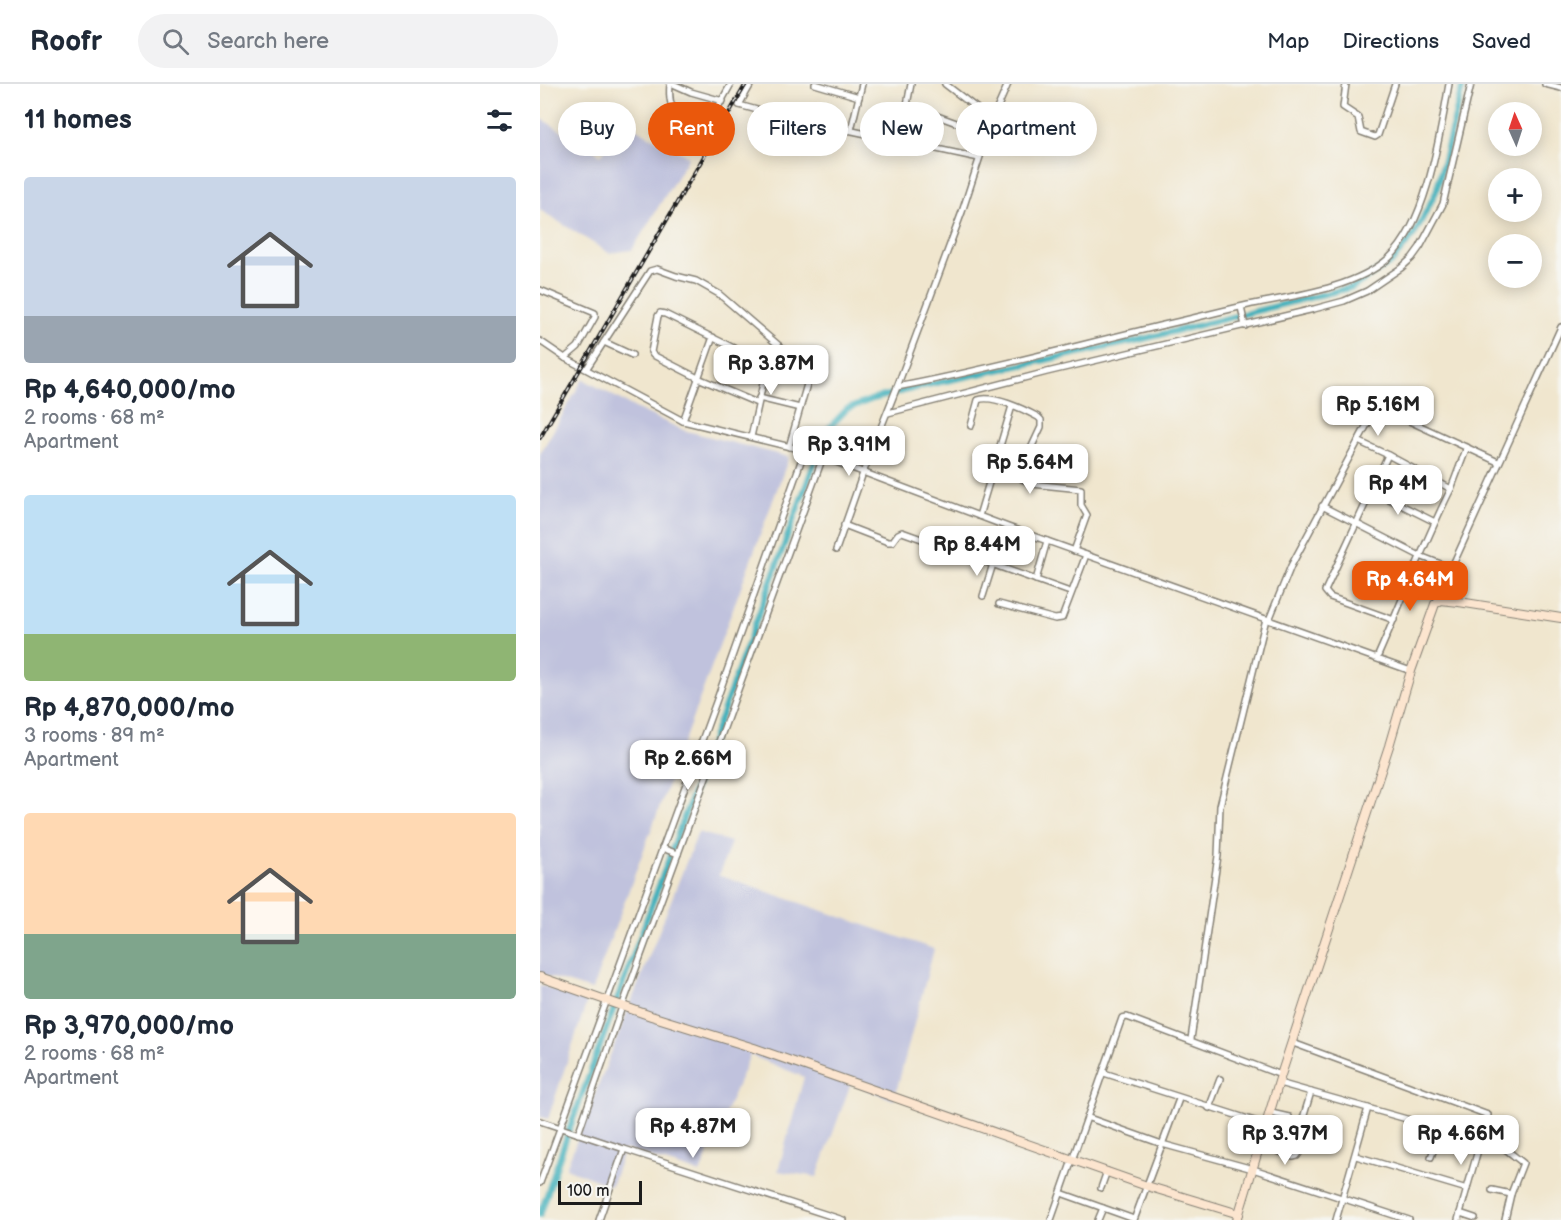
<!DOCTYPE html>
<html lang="en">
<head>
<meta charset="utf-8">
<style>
  :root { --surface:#fff; --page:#f2f2f3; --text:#1f2937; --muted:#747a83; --line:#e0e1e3; --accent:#ea580c }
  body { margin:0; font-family:"Balsamiq Sans",sans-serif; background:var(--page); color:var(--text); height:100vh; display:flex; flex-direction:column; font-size:22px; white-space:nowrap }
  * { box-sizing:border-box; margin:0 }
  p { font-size:20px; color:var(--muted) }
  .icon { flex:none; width:33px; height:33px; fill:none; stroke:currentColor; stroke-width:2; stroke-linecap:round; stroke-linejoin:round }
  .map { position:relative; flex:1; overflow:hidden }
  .side { display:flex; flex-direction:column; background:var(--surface); width:540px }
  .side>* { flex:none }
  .banner { position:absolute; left:18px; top:18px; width:570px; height:54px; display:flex; gap:12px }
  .needle { width:39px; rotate:357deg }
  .tools { position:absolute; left:948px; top:18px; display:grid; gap:12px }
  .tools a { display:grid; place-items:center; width:54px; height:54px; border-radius:50%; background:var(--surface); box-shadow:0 3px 15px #0003; font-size:30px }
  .scale { position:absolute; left:18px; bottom:15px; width:84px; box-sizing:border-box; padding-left:6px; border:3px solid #1c1c1c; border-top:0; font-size:16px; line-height:21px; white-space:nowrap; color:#1c1c1c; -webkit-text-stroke:4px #f6f6f2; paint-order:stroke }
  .price { position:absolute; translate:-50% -51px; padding:0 14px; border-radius:12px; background:#fff; color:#222; font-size:20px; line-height:39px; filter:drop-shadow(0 2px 3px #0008) }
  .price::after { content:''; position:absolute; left:50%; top:36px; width:18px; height:14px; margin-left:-9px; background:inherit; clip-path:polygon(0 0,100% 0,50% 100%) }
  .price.active { background:var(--accent); color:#fff }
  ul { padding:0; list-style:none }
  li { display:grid; align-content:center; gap:12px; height:318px; padding:0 24px }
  li span { display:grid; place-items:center; height:186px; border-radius:6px; color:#555 }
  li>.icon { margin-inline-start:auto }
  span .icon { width:108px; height:108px; fill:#fffc; stroke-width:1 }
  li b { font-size:26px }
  h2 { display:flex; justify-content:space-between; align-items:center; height:72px; padding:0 24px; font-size:26px }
  .chip { padding:0 21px; border-radius:27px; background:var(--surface); box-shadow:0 3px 15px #0003; font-size:21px; line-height:54px }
  .chip.active { background:var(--accent); color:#fff }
  header { display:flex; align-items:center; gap:36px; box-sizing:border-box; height:84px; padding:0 30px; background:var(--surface); border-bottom:2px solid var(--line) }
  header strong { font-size:28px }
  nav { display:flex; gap:33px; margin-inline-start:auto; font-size:21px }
  .search { width:420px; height:54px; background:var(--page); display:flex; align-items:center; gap:15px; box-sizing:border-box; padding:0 21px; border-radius:33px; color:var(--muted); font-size:22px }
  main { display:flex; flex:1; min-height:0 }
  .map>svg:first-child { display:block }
</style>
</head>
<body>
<header>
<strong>Roofr</strong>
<div class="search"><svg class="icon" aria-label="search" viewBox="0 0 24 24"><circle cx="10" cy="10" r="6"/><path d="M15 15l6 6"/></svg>Search here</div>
<nav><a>Map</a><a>Directions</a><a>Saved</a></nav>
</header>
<main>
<section class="side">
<h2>11 homes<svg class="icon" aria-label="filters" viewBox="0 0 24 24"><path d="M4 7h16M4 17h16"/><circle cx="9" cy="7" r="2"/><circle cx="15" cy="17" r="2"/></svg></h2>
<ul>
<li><span style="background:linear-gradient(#c9d6e8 75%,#9aa5b1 0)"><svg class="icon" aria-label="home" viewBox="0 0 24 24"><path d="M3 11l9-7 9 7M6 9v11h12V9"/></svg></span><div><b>Rp 4,640,000/mo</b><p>2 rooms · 68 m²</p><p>Apartment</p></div></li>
<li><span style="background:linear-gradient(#bfe0f5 75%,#8fb573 0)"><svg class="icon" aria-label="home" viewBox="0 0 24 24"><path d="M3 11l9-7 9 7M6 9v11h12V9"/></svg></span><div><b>Rp 4,870,000/mo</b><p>3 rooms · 89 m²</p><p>Apartment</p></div></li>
<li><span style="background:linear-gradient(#ffd9b3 65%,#7fa58c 0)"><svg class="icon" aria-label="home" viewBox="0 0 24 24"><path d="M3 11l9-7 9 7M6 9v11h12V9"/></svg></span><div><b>Rp 3,970,000/mo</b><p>2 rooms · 68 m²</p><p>Apartment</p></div></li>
</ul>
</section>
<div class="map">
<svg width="1021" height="1136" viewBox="0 0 1021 1136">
  <rect width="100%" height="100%" fill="#f6f6f2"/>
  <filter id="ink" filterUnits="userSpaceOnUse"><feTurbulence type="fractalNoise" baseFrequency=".0167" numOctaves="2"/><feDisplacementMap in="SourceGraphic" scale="12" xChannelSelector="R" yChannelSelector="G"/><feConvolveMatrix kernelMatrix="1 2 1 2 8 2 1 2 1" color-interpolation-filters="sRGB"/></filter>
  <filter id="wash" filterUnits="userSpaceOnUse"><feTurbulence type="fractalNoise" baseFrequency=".008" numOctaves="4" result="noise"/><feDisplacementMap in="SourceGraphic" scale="24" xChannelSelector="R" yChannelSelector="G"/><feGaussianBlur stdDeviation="1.35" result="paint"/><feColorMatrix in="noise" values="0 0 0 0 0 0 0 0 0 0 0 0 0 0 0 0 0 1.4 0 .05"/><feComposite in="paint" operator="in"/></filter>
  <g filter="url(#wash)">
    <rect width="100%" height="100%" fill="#f0e6ce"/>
    <g fill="#c0c2dd">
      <polygon points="0,34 61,71 87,40 149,73 92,166 69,169 0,126"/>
      <polygon points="43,295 97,325 143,346 249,373 52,906 0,890 0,370"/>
      <polygon points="158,748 191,758 179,791 394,865 354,1016 311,999 277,1093 238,1087 264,993 210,971 160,1089 84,1065 71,1102 26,1084"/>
      <polygon points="0,901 47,917 8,1035 0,1032"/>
    </g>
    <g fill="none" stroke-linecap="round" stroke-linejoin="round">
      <polyline stroke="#42b1bc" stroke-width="6" points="0,1131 28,1049 286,347 307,325 333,315 387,301 591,258 813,203 852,178 875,149 896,108 923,0"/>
    </g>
  </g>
  <g filter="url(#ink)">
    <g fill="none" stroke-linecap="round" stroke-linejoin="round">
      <g stroke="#868175" stroke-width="8">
        <g id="street">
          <path d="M130,0C127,31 139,33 165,42L168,41L191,0"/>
          <polyline points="133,0 151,8 183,17"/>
          <polyline points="211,0 199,21 228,29 439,74"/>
          <polyline points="275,0 319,13"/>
          <polyline points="405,0 452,36"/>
          <polyline points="806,0 803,23 818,33 821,48 835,53 838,51 855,0"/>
          <polyline points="1005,0 1021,4"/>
          <polyline points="367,21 447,50"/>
          <polyline points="311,46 322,0"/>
          <polyline points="360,57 371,0"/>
          <polyline points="0,206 55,229 55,233 38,263 25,274"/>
          <polyline points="701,223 705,242"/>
          <polyline points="0,257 25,274 143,337 267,367 468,443 871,587"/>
          <polyline points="64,258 92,271"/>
          <polyline points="47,284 110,187 117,185 136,192 156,197 179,210 243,265 267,289 267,300 249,363"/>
          <path d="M357,303C449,286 538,261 628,240C655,234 681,227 708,221C752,212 814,205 849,174C887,139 900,50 909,0"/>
          <polyline points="219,314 260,324"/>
          <polyline points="217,319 158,294 113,271 111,268 118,232 120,229 125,230 228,281"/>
          <polyline points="348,329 507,288 774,225 804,217 827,207 861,184 872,174 880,163 903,120 931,0"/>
          <polyline points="143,337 173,253"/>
          <path d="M431,342L438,316C452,310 485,326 498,333L501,336V343L486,375L482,395L492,400L541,405V421L547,431L534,467"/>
          <polyline points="211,353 226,286 243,265"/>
          <polyline points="818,357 848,371"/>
          <polyline points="911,405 927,363"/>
          <polyline points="831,406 895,438"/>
          <polyline points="782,422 880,472 911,484"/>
          <polyline points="439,432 472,322"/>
          <polyline points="304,441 348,458 352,458 358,450 362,448 530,508"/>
          <polyline points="296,466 323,389 357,303 422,128 452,36 468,0"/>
          <polyline points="496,496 507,457"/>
          <polyline points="443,512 453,480"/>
          <polyline points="896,518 1021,243"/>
          <polyline points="459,520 515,535 522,534 546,471"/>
          <polyline points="729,536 751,482 837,322 958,378"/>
          <path d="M837,574C862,518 883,460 911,405L848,371L785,507L790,513L854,536"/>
          <polyline points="122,764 138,770"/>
          <polyline points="651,955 678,772 680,722 726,535"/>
          <polyline points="753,959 948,1031 918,1136"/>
          <polyline points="564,989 727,1041"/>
          <polyline points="739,999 941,1056"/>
          <polyline points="669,1024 680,995"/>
          <polyline points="731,1029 749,1033"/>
          <polyline points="549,1034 622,1060 713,1085 869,1136"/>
          <polyline points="0,1037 84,1065"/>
          <polyline points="764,1046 761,1044 761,1041 771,1008"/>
          <polyline points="944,1048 983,1079 971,1110 965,1136"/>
          <polyline points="38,1050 82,923 283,373"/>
          <polyline points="720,1060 753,1073 757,1072 760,1068"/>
          <polyline points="816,1072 927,1105"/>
          <polyline points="891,1073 902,1043"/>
          <polyline points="0,1099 176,618 265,366"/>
          <polyline points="561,1104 567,1087"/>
          <polyline points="952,1106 971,1110"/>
          <polyline points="521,1109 594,1135"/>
          <polyline points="920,1129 935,1134"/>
          <polyline points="59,1136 84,1065 303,1136"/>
          <polyline points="511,1136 582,934 587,933 741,991"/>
          <polyline points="558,1136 563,1124"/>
          <polyline points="594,1136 639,1015"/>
          <polyline points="796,1136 828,1024"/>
        </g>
      </g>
      <g stroke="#868175" stroke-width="10">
        <g id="secondary">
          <polyline points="0,893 111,932 214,964 607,1102 699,1130"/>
          <polyline points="697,1136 741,991 849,662 871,587 895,520 901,516 919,518 1021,534"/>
        </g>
      </g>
      <use href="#street" stroke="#fff" stroke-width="5"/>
      <use href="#secondary" stroke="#fce5cf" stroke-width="8"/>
      <g stroke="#1c1c1c" stroke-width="4">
        <polyline id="rail" points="0,354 206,0"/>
      </g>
      <use href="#rail" stroke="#f6f6f2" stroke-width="1.5" stroke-dasharray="4.5" stroke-linecap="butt"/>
    </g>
  </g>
</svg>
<div class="tools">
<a><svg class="needle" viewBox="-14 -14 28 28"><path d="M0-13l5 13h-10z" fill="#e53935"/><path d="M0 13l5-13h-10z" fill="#747a83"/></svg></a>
<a>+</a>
<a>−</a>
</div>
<div class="scale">100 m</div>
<b class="price" style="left:231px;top:312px">Rp 3.87M</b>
<b class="price" style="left:838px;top:353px">Rp 5.16M</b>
<b class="price" style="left:309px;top:393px">Rp 3.91M</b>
<b class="price" style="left:490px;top:411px">Rp 5.64M</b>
<b class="price" style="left:858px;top:432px">Rp 4M</b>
<b class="price" style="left:437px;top:493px">Rp 8.44M</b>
<b class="price active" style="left:870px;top:528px">Rp 4.64M</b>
<b class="price" style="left:148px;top:707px">Rp 2.66M</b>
<b class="price" style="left:153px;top:1075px">Rp 4.87M</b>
<b class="price" style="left:745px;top:1082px">Rp 3.97M</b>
<b class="price" style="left:921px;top:1082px">Rp 4.66M</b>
<div class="banner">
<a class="chip">Buy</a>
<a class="chip active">Rent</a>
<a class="chip">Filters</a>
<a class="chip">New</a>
<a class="chip">Apartment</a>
</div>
</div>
</main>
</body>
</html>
